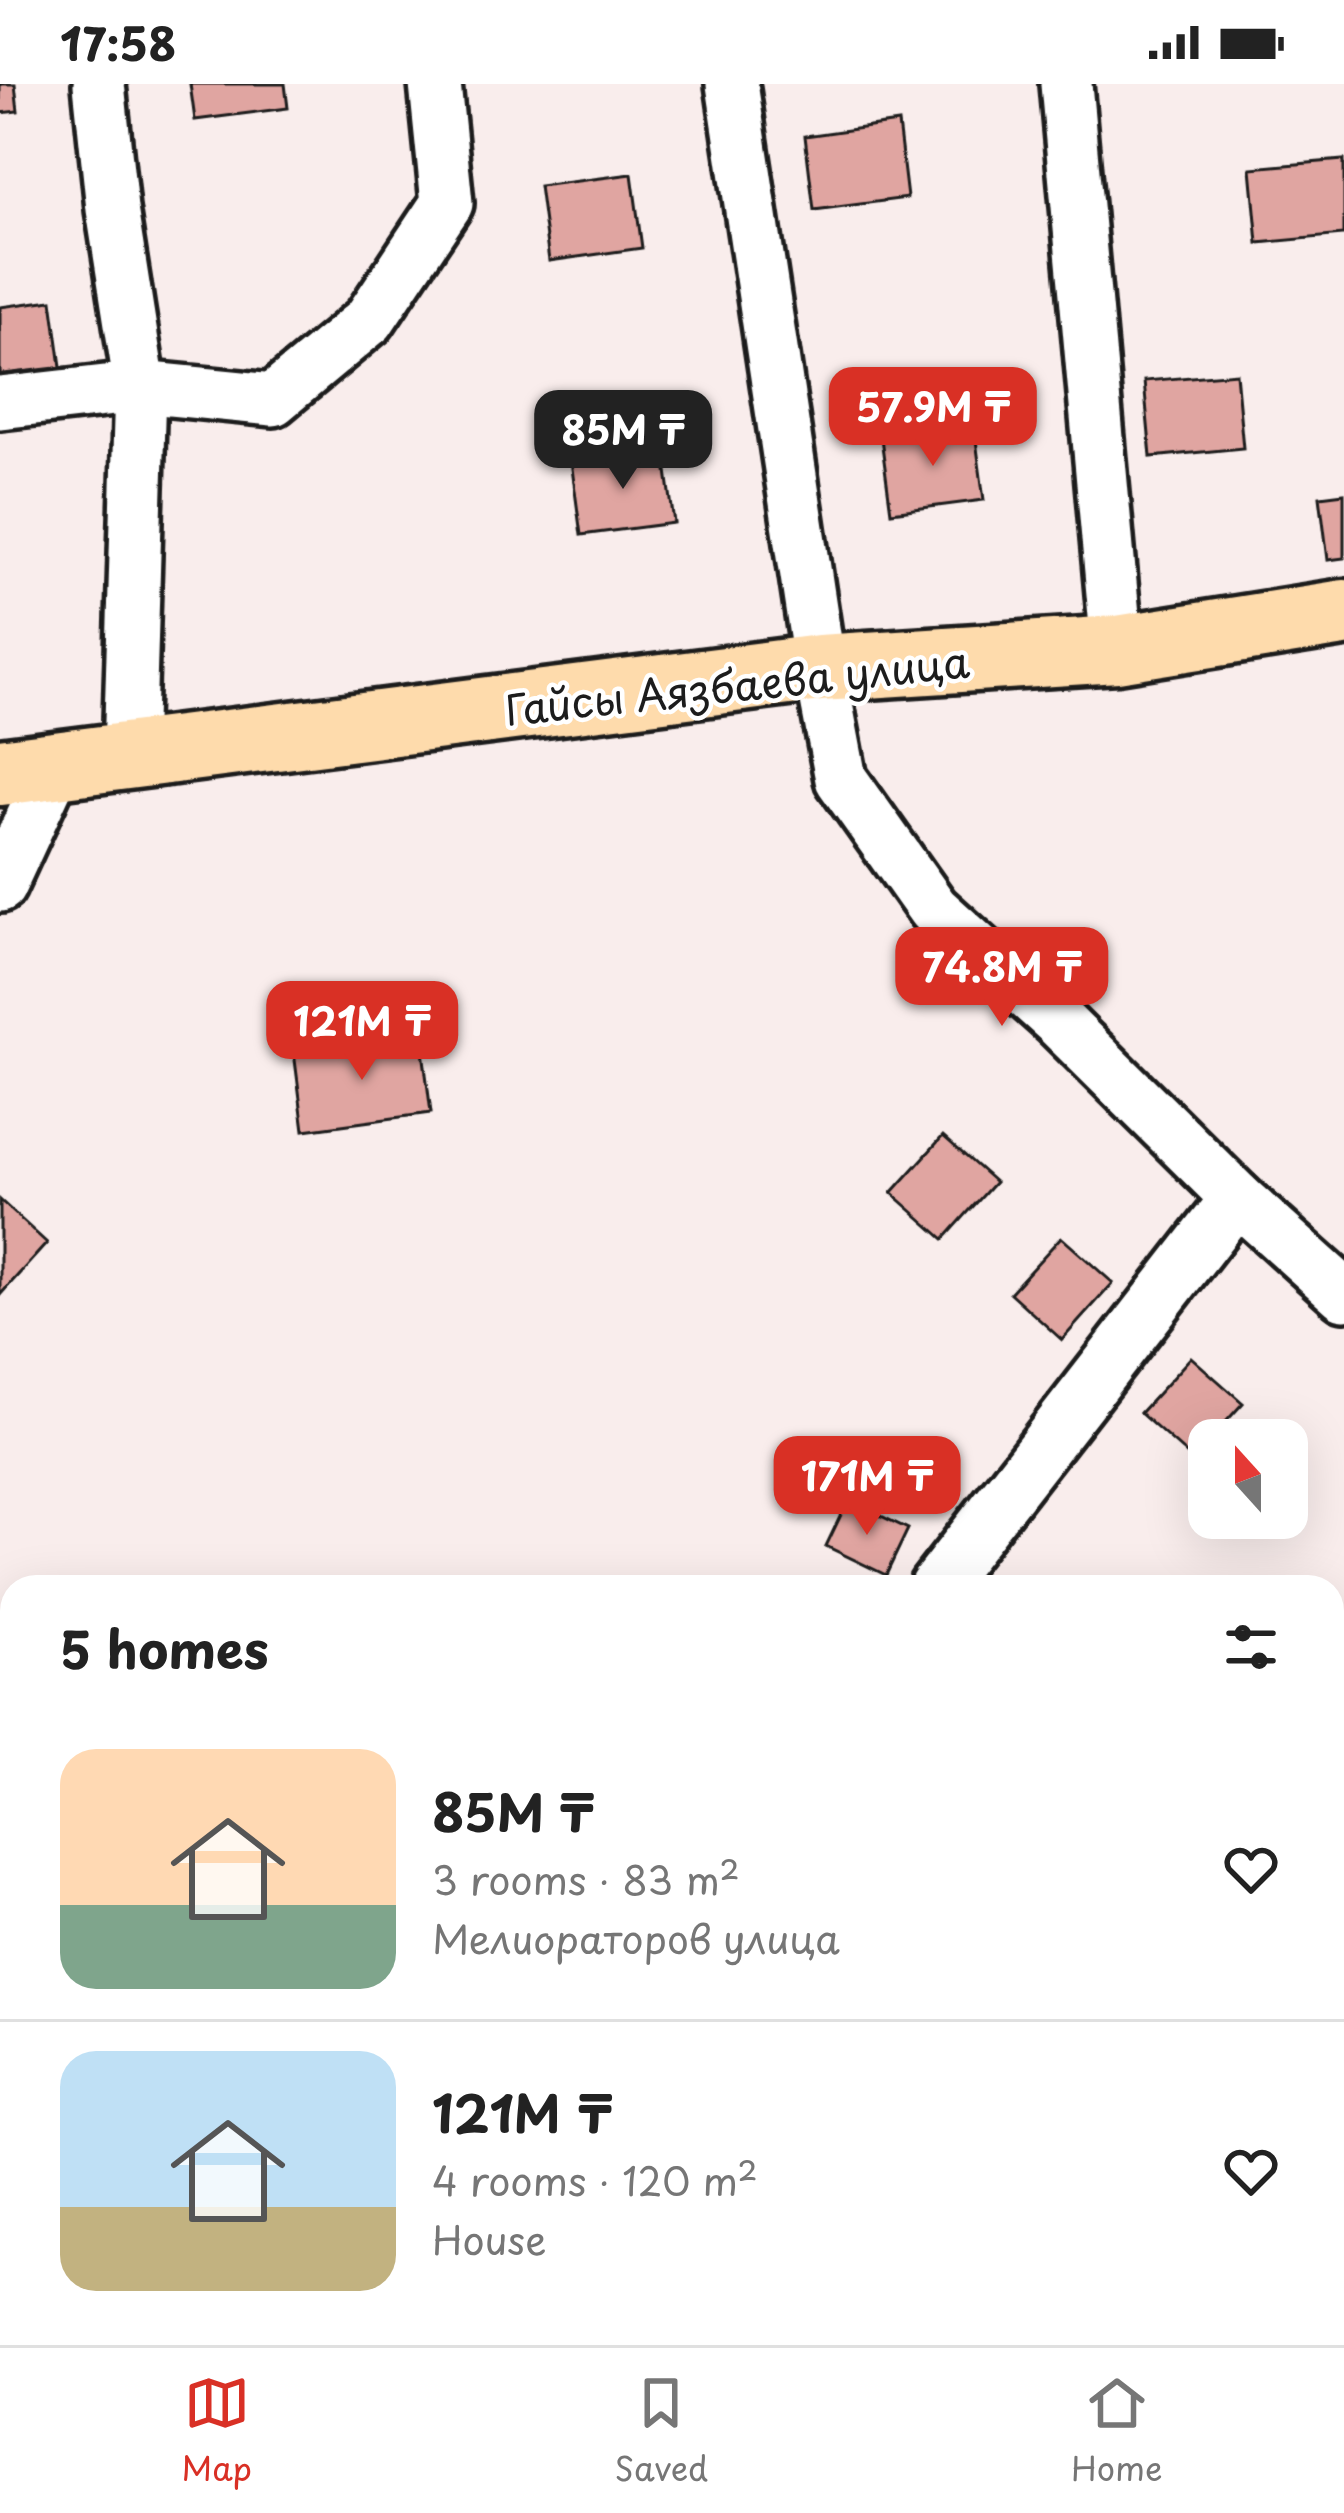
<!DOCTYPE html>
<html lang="en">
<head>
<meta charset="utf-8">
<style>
  :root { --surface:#fff; --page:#f2f2f2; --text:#222; --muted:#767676; --line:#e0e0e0; --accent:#d93025 }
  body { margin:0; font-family:"Playpen Sans",sans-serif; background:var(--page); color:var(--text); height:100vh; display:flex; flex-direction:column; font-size:45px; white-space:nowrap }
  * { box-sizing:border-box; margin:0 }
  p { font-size:39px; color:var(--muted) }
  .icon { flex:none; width:66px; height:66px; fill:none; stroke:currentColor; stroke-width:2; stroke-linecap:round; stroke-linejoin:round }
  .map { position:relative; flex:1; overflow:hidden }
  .sheet { position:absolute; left:0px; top:1491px; width:1344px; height:771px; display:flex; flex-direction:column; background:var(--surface); border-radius:36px 36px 0 0; box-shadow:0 12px 48px #0002 }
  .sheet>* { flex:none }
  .needle { width:78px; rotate:339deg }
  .tools { position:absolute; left:1188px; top:1335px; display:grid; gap:24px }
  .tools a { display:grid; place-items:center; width:120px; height:120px; border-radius:24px; background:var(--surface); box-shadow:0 12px 48px #0002; font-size:60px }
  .price { position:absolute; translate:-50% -102px; padding:0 27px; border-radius:24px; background:var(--accent); color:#fff; font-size:39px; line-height:78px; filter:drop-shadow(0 3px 6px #0008) }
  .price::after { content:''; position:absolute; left:50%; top:72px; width:36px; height:27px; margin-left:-18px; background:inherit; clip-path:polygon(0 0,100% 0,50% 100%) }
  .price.selected { background:#222; color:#fff }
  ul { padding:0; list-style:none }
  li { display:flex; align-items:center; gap:36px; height:300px; padding:0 60px }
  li+li { border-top:3px solid var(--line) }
  li span { display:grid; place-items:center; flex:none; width:336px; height:240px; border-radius:36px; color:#555 }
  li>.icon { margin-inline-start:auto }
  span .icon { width:144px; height:144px; fill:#fffc; stroke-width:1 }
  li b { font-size:51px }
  h2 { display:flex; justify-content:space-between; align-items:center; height:144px; padding:0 60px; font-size:51px }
  .status { display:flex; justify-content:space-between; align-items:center; height:84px; padding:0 60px; background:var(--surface); direction:ltr }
  .status svg { height:33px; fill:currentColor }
  .menu { display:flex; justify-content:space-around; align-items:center; height:168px; border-top:3px solid var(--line); background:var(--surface); font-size:33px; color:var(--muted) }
  .menu a { display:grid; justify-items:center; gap:6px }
  .menu .selected { color:var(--accent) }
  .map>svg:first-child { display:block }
</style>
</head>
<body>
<div class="status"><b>17:58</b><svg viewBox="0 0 49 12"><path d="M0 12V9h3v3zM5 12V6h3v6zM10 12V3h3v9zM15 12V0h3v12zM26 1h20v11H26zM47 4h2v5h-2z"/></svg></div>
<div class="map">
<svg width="1344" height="2261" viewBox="0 0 1344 2261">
  <rect width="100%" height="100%" fill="#f9edec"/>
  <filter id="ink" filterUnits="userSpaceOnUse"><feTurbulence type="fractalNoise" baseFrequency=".00833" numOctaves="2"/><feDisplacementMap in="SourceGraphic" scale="24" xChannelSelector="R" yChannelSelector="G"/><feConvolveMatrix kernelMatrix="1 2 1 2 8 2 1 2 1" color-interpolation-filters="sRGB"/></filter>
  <g filter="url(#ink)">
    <g fill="#e0a5a1" stroke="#1c1c1c" stroke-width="3">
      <polygon points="0,0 15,0 18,27 0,29"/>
      <polygon points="190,0 285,0 288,24 195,36"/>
      <polygon points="898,39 907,114 814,126 805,52"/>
      <polygon points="1344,76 1344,151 1258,159 1251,84"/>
      <polygon points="632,90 642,164 549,177 539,102"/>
      <polygon points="52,216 62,290 0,298 0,223"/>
      <polygon points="1236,289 1243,364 1151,373 1144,297"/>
      <polygon points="974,341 984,416 891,428 881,354"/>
      <polygon points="664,364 674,439 581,451 571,377"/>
      <polygon points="1344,409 1344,474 1328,476 1320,412"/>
      <polygon points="421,951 431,1029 304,1046 294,968"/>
      <polygon points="943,1052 995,1098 944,1155 892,1109"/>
      <polygon points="0,1116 47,1159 0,1211"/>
      <polygon points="1061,1153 1113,1199 1062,1256 1010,1209"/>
      <polygon points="1191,1273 1243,1319 1192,1375 1140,1329"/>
      <polygon points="848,1416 908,1445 886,1491 826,1462"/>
      <polygon points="0,2137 12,2140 10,2216 0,2213"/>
      <polygon points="267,2250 328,2250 331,2251 329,2261 264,2261"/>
      <polygon points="1223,2251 1269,2261 1221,2261"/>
    </g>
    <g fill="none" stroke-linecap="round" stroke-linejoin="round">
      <g stroke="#1c1c1c" stroke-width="60">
        <g id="minor">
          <polyline points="99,0 112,125 140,303 129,671"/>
          <polyline points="732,0 820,584 841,695 933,825 1060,939 1237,1114 1344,1210"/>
          <polyline points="1066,0 1117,565"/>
          <polyline points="0,319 140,303 273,316 369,236 447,119 435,0"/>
          <polyline points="0,802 56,681"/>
          <polyline points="935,1503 1237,1114"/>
          <polyline points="0,1590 12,1594"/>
          <polyline points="0,1635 12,1653"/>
          <polyline points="1332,2120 1344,2123"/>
          <polyline points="361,2261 364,2250"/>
          <polyline points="874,2261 877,2250"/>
        </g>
      </g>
      <g stroke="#1c1c1c" stroke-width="75">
        <polyline id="highway" points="0,688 820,584 1117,565 1344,529"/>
      </g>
      <use href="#minor" stroke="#fff" stroke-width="51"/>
      <use href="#highway" stroke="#fedbac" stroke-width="66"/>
    </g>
  </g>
  <g text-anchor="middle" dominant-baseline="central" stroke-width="9" stroke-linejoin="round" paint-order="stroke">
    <g font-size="42" fill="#1c1c1c" stroke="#fff">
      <text transform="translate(737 600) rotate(-6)">Гайсы Аязбаева улица</text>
    </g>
  </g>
</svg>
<div class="tools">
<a><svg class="needle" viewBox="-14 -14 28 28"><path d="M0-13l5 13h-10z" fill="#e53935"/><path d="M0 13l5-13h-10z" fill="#767676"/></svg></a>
</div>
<b class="price" style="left:933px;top:385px">57.9M ₸</b>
<b class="price selected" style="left:623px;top:408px">85M ₸</b>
<b class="price" style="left:1002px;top:945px">74.8M ₸</b>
<b class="price" style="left:362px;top:999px">121M ₸</b>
<b class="price" style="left:867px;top:1454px">171M ₸</b>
<section class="sheet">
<h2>5 homes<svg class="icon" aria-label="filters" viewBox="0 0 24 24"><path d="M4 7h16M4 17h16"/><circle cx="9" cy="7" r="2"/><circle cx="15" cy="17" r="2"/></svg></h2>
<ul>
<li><span style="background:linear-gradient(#ffd9b3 65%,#7fa58c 0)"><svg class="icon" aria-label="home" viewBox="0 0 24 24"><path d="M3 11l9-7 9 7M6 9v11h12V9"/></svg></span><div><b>85M ₸</b><p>3 rooms · 83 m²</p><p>Мелиораторов улица</p></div><svg class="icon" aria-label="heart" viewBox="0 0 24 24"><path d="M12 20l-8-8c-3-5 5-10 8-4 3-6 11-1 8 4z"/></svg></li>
<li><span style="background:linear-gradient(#bfe0f5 65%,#c2b280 0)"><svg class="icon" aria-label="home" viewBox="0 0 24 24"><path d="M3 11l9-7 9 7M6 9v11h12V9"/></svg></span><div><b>121M ₸</b><p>4 rooms · 120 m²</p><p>House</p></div><svg class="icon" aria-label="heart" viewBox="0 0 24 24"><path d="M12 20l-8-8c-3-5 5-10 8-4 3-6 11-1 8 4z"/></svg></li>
</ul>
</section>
</div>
<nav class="menu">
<a class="selected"><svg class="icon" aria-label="map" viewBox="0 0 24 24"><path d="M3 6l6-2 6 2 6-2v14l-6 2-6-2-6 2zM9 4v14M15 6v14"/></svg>Map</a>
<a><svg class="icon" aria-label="saved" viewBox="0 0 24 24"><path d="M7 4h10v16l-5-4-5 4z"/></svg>Saved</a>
<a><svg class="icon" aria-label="home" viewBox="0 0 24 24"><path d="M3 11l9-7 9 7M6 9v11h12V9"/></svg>Home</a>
</nav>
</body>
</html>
